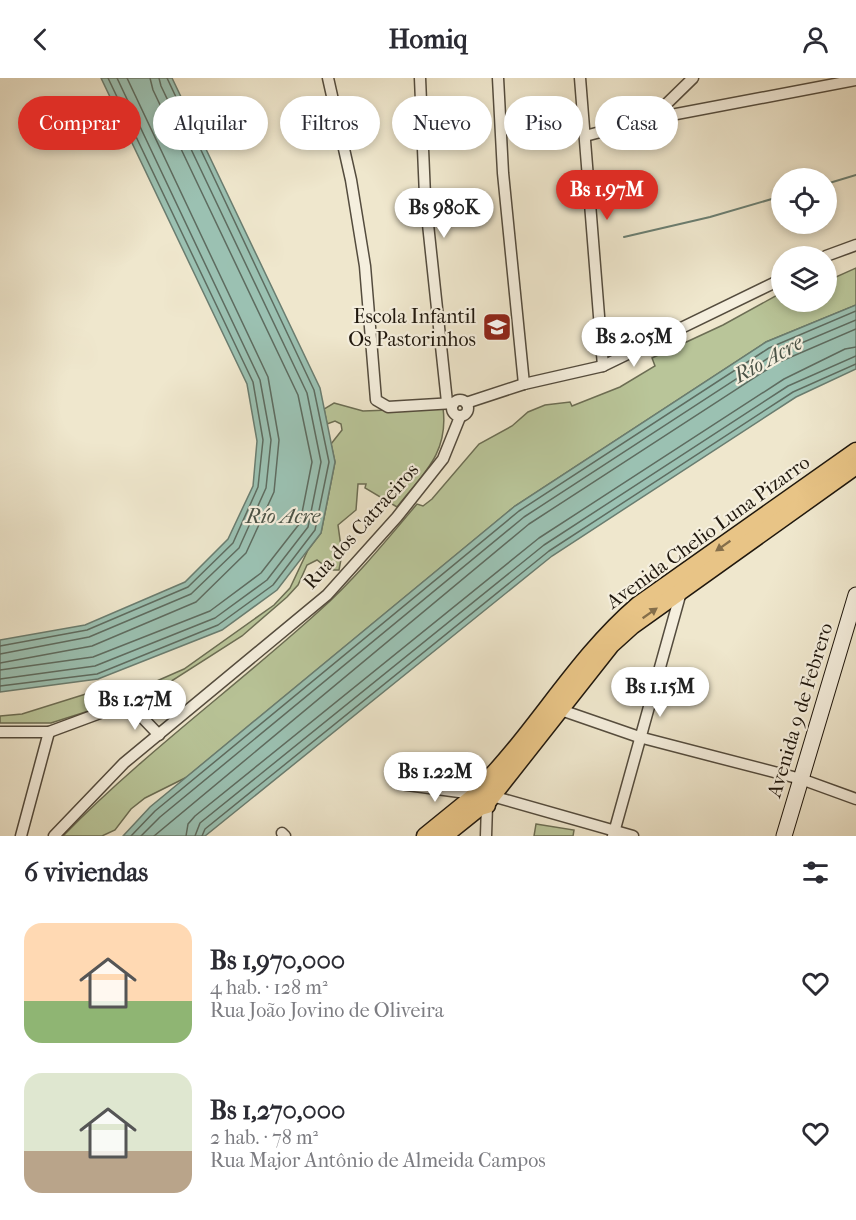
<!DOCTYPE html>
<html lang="es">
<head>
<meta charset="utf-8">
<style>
  :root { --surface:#fff; --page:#f2f2f3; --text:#2b2b33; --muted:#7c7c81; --accent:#d93025 }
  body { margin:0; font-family:"IM FELL French Canon",serif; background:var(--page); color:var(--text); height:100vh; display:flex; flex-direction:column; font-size:22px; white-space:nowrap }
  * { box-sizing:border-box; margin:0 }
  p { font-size:20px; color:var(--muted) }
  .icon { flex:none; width:33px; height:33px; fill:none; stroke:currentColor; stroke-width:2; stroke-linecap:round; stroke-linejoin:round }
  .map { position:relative; height:758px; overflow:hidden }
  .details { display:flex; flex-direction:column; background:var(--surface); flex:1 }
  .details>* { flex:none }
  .hud { position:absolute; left:18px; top:18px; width:820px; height:54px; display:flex; gap:12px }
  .controls { position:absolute; left:771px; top:90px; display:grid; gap:12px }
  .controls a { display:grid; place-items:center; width:66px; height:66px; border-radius:50%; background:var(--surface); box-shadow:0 3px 9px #0003; font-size:30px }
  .price { position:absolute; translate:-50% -51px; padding:0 14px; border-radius:21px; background:#fff; color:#222; font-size:20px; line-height:39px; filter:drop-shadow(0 2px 3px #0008) }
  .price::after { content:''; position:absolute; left:50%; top:36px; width:18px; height:14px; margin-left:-9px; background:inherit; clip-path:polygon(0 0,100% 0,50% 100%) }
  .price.current { background:var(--accent); color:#fff }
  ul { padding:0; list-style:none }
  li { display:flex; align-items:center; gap:18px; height:150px; padding:0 24px }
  li span { display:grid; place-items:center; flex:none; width:168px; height:120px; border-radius:18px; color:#555 }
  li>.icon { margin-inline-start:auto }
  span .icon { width:72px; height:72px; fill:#fffc; stroke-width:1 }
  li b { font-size:26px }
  h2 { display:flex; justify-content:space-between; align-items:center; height:72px; padding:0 24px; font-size:26px }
  .chip { padding:0 21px; border-radius:27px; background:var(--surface); box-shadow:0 3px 9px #0003; font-size:21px; line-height:54px }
  .chip.current { background:var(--accent); color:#fff }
  header { display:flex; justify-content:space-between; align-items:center; height:78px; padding:0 24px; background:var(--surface); font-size:27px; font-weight:800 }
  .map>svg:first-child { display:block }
</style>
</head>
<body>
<header><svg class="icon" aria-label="back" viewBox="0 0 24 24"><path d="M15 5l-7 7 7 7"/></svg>Homiq<svg class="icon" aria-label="person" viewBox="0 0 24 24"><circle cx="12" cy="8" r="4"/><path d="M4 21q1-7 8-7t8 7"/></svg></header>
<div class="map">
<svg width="856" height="758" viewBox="0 0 856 758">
  <rect width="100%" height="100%" fill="#efe7cd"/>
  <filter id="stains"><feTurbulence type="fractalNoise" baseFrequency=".00333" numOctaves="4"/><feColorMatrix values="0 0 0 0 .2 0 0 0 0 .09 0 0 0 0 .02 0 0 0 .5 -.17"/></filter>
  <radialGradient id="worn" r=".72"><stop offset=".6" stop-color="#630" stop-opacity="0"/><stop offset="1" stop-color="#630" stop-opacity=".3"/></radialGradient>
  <g fill="#b9c599" stroke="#6c6e54" stroke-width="1.5">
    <path d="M856,190V227L766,264L515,428L187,699L145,720L131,731L115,752L102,758H63C142,677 234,610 318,534C354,502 386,463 417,426L423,428L432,421L479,366L512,348L528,334L545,327L570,324L572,328L620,309L655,288L652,280L723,247L781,215L782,224H826L827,203Z"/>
    <path d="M334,325L363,333L443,330C449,375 423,396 397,429L365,410L366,406H358L356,432L338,447L342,476L339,492H330L317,482L307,487L298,507L287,519L242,558L145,620L120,623L51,645H0V638L22,636L89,615L117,611L125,617L184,591L274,527L290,510L308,472L321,455L335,384L331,366L342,352L341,346L335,343L327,346L324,331Z"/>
    <polygon points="536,746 574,752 573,758 534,758"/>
  </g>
  <g fill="#9bc1b2" stroke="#6a7d70" stroke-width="1.5">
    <polygon points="101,0 172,0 320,310 335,384 321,455 277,512 222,552 98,601 0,614 0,562 85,547 185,504 228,461 253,408 257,363 247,306"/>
    <polygon points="856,227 856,291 796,319 552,478 205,758 123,758 150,729 515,428 766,264"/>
  </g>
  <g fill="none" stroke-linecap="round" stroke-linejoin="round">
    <g stroke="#5e6c60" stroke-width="1.5">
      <polyline points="0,568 87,552 188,509 233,465 258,409 263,362 253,304 108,0"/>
      <polyline points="0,576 89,559 191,516 239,470 266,410 271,362 260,302 117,0"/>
      <polyline points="0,585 92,568 196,524 246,475 274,414 279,362 268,299 127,0"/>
      <polyline points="0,592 93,579 210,533 261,495 300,445 312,384 298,317 153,12 150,0"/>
      <polyline points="0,601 95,588 215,540 267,502 308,449 321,384 307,315 161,8 159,0"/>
      <polyline points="0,608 97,596 218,547 273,507 315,452 329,384 314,312 167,0"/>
      <polyline points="131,758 155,733 519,433 769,270 856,233"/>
      <polyline points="141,758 160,739 524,439 773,277 856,242"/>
      <polyline points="154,758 529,446 777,285 856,251"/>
      <polyline points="186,758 188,746 195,738 539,460 784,301 845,271 856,269"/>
      <polyline points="195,758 200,745 544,467 788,308 856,278"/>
      <polyline points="202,758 205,751 549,473 793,314 856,286"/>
    </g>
    <g stroke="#6a7d70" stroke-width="2">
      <polyline points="826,106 856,97"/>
      <polyline points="624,159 710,139 782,118"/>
    </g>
    <g stroke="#544c3e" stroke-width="13">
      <g id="street">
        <polyline points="328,0 351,102 365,188 376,322 388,329 454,325"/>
        <polyline points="420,0 425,118 447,324"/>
        <polyline points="498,0 503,95 524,306"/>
        <polyline points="580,0 603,288"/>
        <polyline points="651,41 693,0"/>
        <polyline points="585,58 650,41 856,2"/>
        <polyline points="826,178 856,167"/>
        <circle cx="460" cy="330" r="8"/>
        <polyline points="466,325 524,306 603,288 782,201"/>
        <polyline points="561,632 639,659 801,701 856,721"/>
        <polyline points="0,654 49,654 111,631 127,629 135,632 159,657"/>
        <polyline points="400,706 474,716"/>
        <polyline points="492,718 633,758"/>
        <polyline points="282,755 285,758"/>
        <polyline points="21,758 49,654"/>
        <polyline points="54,758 124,685 327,517 397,439 443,381 460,339"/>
        <polyline points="486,758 487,727"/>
        <polyline points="613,758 681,514"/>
      </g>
    </g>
    <g stroke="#20180e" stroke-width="17">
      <polyline id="secondary" points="784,758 856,517"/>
    </g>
    <g stroke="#20180e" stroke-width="19">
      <g id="primary">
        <path d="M476,714C535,656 575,581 638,527L856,373"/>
        <polyline points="489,722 611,567 632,548 856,388"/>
        <polyline points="425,758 473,719"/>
        <polyline points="444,758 480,729 487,727 488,717 481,713 476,714 473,721 480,729"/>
      </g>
    </g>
    <use href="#street" stroke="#f5efde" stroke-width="10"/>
    <use href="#secondary" stroke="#f5efde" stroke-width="15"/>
    <use href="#primary" stroke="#e8c486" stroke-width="16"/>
  </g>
  <defs><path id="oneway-solid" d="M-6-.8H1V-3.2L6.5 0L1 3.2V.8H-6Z" transform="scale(1.5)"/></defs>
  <g fill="#846e4a">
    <use href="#oneway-solid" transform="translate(723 468) rotate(145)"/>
    <use href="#oneway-solid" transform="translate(650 535) rotate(-35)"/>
  </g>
  <defs>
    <g id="school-square" transform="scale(1.5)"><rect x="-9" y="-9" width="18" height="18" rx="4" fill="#8f2418" stroke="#f5efde"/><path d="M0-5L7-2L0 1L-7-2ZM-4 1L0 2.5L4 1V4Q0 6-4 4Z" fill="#fff"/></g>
  </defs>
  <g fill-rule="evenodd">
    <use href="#school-square" x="497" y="249"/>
  </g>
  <g text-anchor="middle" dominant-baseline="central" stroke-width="4.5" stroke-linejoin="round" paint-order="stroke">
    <g font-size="20" fill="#20180e" stroke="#f5efde" text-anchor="end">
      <text x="476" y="238">Escola Infantil<tspan x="476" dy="23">Os Pastorinhos</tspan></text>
    </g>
    <g font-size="20" fill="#20180e" stroke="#f5efde">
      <text transform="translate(361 448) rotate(-48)">Rua dos Catraeiros</text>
      <text transform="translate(708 454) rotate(-36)">Avenida Chelio Luna Pizarro</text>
      <text transform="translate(800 632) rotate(-73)">Avenida 9 de Febrero</text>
    </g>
    <g font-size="21" font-style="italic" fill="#4b5347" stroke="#f5efde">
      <text transform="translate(768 281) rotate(-29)">Río Acre</text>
      <text x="283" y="438">Río Acre</text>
    </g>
  </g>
  <rect width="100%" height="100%" filter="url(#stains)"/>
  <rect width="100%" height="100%" fill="url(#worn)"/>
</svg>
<div class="controls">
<a><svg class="icon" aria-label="locate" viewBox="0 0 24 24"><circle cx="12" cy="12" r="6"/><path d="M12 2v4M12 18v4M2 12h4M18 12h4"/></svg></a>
<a><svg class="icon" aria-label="layers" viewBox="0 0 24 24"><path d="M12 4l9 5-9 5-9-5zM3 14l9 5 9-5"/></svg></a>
</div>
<b class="price current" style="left:607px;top:143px">Bs 1.97M</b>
<b class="price" style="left:444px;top:161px">Bs 980K</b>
<b class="price" style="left:634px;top:290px">Bs 2.05M</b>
<b class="price" style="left:660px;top:640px">Bs 1.15M</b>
<b class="price" style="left:135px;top:653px">Bs 1.27M</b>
<b class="price" style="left:435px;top:725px">Bs 1.22M</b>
<div class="hud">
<a class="chip current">Comprar</a>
<a class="chip">Alquilar</a>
<a class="chip">Filtros</a>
<a class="chip">Nuevo</a>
<a class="chip">Piso</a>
<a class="chip">Casa</a>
</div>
</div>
<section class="details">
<h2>6 viviendas<svg class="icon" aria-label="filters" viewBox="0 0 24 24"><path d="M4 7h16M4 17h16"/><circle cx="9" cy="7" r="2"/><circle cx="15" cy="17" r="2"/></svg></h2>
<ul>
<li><span style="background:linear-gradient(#ffd9b3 65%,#8fb573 0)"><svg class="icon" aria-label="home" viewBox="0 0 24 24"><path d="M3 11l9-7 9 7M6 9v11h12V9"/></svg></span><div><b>Bs 1,970,000</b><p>4 hab. · 128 m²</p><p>Rua João Jovino de Oliveira</p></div><svg class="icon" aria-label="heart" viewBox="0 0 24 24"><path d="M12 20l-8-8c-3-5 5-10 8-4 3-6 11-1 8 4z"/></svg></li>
<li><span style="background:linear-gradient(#dfe7d0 65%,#b9a48a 0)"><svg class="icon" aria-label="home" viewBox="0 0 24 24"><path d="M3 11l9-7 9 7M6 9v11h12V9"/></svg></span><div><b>Bs 1,270,000</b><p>2 hab. · 78 m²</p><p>Rua Major Antônio de Almeida Campos</p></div><svg class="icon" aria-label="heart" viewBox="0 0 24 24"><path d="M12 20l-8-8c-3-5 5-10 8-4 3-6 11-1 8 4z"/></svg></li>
</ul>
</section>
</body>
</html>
